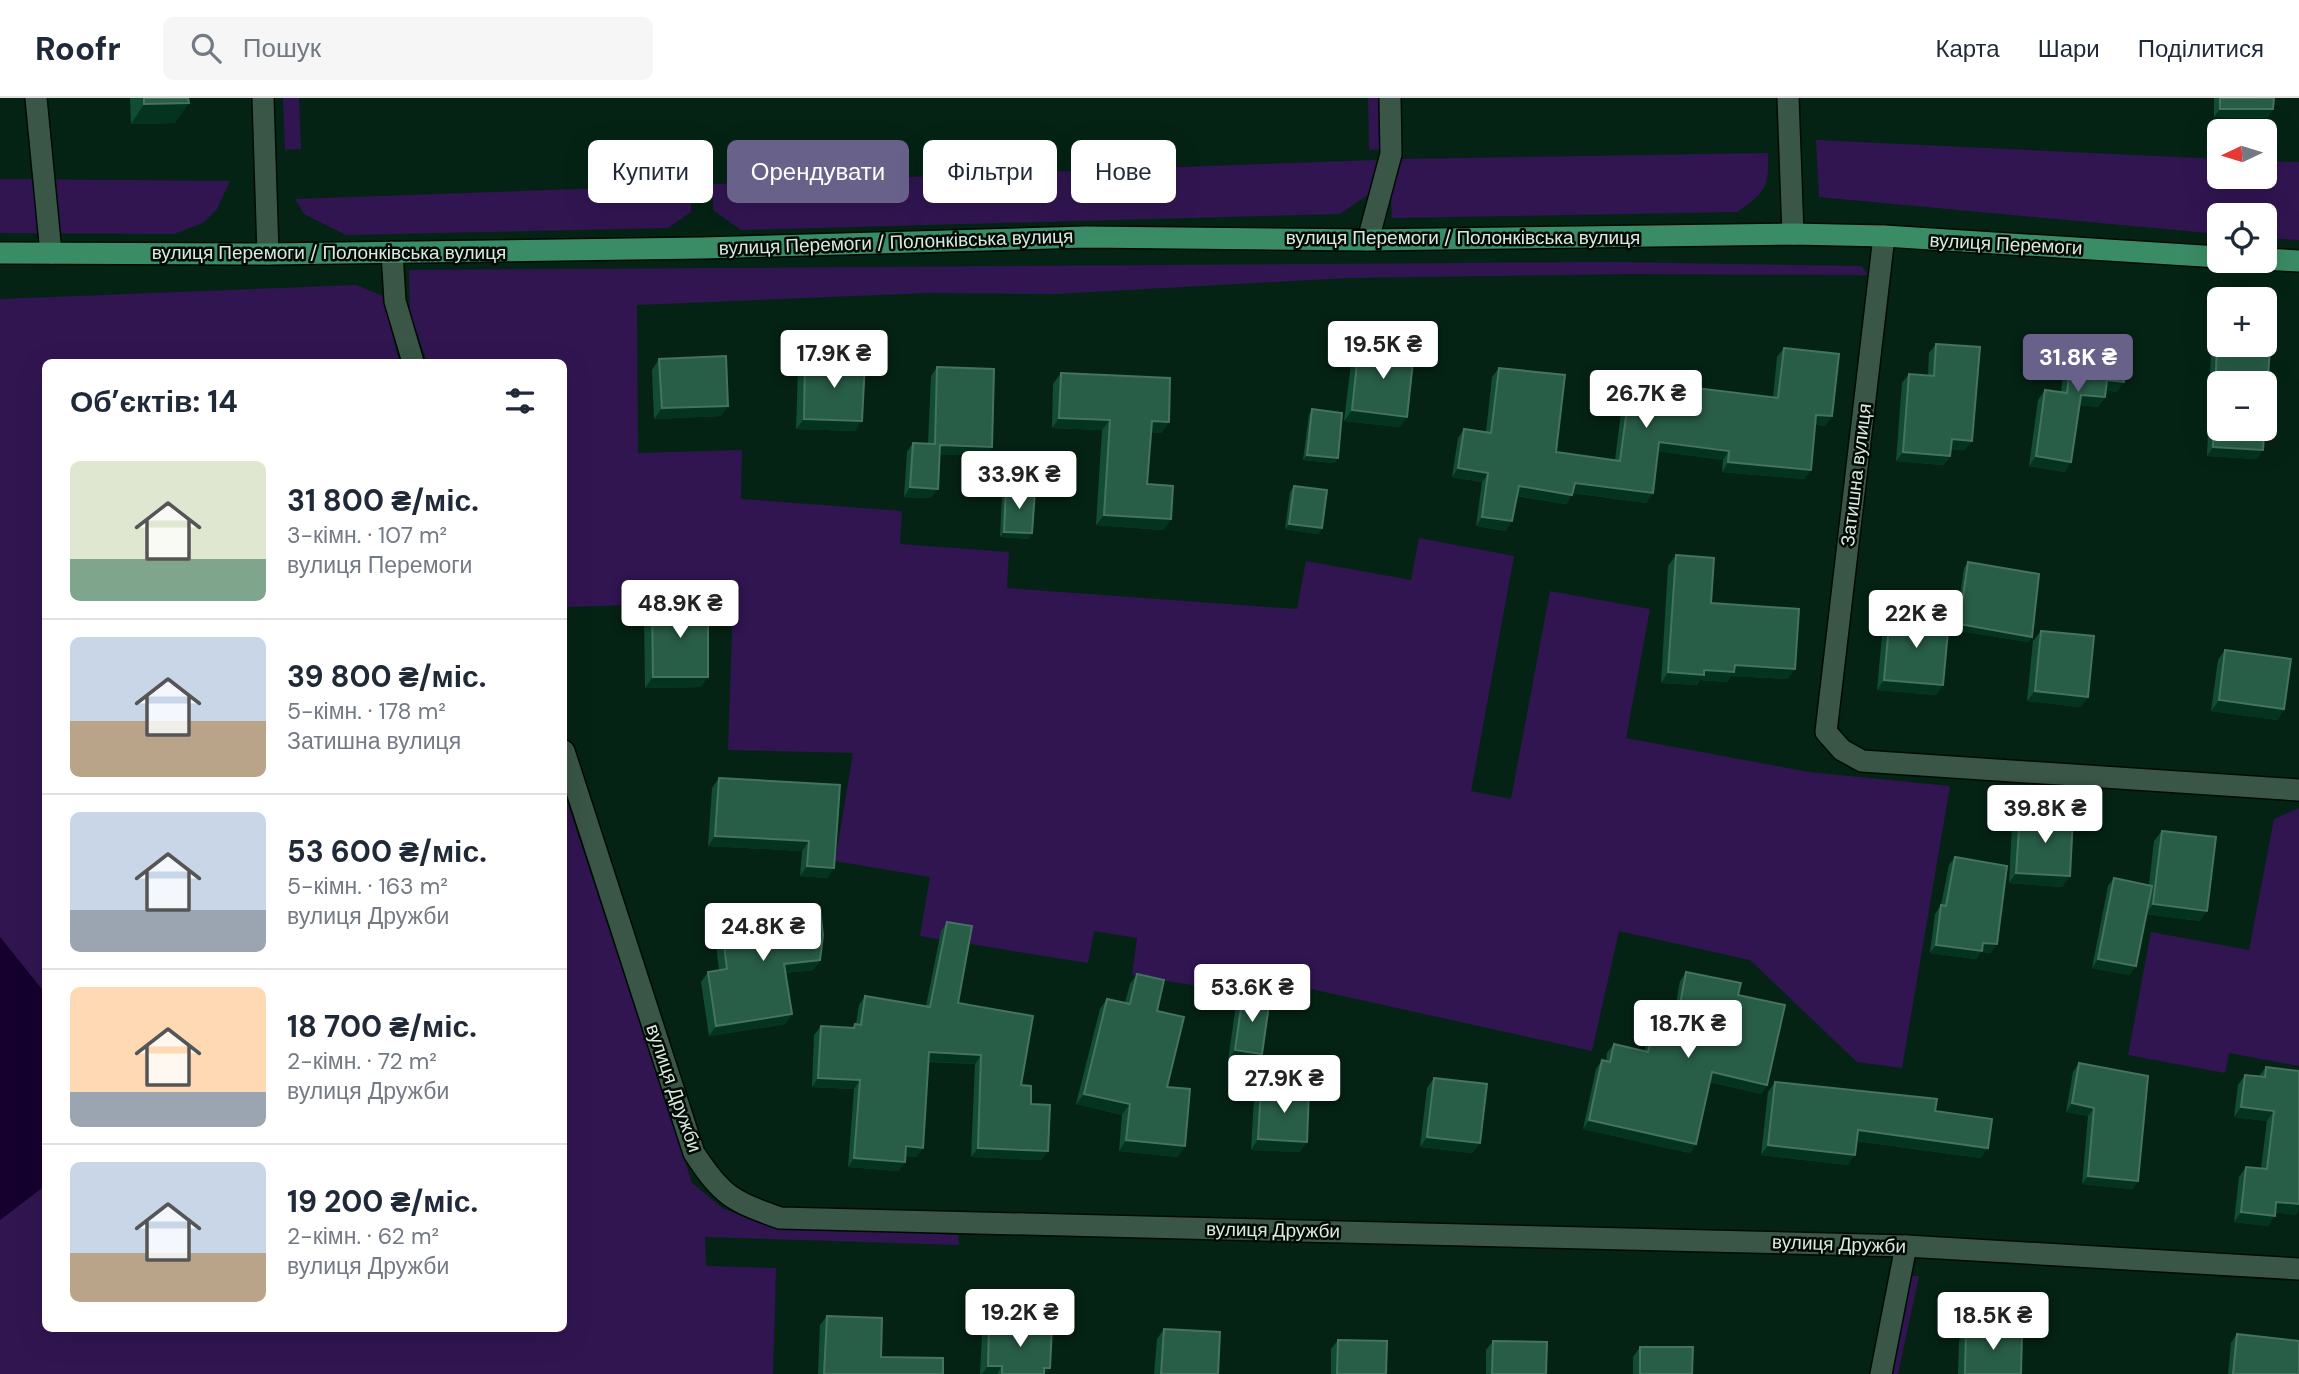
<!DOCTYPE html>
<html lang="uk">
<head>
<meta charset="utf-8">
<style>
  :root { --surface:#fff; --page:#f6f6f7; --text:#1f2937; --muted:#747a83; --line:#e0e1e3; --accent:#68628b }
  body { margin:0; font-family:"DM Sans",sans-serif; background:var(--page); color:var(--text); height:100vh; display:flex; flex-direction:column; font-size:26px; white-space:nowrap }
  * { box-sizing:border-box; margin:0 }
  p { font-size:23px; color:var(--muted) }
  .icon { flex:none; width:38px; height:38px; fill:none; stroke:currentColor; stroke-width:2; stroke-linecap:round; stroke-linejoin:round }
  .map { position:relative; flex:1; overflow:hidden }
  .drawer { position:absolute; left:42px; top:261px; width:525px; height:973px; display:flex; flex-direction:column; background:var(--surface); border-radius:10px; box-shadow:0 7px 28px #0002 }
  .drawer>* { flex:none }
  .banner { position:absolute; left:588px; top:42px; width:665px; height:63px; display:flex; gap:14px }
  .needle { width:46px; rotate:266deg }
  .buttons { position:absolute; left:2207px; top:21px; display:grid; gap:14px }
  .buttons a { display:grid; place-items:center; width:70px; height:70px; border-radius:10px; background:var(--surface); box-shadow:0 7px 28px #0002; font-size:35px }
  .price { position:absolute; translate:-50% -60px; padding:0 16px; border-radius:7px; background:#fff; color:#222; font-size:23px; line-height:46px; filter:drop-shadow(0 2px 4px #0008) }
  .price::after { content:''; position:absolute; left:50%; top:42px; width:21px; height:16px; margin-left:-10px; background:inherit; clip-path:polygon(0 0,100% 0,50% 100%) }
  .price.selected { background:var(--accent); color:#fff }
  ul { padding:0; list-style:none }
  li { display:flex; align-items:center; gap:21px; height:175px; padding:0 28px }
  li+li { border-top:2px solid var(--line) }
  li span { display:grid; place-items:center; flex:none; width:196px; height:140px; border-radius:10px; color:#555 }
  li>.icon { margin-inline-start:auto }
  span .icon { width:84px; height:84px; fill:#fffc; stroke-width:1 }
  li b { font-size:30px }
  h2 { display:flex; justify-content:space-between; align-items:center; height:84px; padding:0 28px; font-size:30px }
  .chip { padding:0 24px; border-radius:10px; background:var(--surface); box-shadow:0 7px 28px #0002; font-size:24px; line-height:63px }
  .chip.selected { background:var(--accent); color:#fff }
  header { display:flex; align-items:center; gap:42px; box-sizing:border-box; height:98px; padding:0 35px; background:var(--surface); border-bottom:2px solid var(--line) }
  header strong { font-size:33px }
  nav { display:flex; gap:38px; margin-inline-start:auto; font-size:24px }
  .search { width:490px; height:63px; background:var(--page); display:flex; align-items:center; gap:18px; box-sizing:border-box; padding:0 24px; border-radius:10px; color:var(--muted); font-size:26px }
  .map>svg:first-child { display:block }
</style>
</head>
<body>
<header>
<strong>Roofr</strong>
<div class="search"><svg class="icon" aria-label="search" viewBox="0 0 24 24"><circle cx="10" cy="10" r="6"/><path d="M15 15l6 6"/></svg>Пошук</div>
<nav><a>Карта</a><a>Шари</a><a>Поділитися</a></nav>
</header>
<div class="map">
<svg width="2299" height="1276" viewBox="0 0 2299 1276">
  <rect width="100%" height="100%" fill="#052315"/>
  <g fill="#311551">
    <polygon points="283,0 299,0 301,51 285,52"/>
    <polygon points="1368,0 1378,0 1380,51 1369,52"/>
    <polygon points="1816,42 2219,61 2219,79 2264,79 2265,63 2299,64 2299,142 2265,140 2264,117 2219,117 2219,136 1819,99"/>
    <path d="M1768,55C1769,89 1766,94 1737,114L1392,120L1391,97L1402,61Z"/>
    <polygon points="1377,62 1369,96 1340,116 741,132 713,112 713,86"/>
    <polygon points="0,81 230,83 217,111 203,125 174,136 0,135"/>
    <polygon points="691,87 691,114 668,130 346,137 304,116 295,101"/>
    <polygon points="1615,164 1862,168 1868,177 1629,176 1347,180 1055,196 927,195 637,207 638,355 742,352 741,401 902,413 900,446 1009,454 1007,490 1297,511 1306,463 1411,482 1419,440 1514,458 1471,693 1511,701 1550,493 1650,511 1626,640 1809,674 1950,688 1902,970 1857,964 1750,862 1619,833 1592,953 1238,875 1233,894 1132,877 1137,840 1094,833 1088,865 920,838 930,779 835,763 853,655 728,652 733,504 564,509 564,264 427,264 410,215 409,172"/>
    <polygon points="356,187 383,198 399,264 46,264 45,895 0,839 0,201"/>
    <polygon points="564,694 692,1085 722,1110 761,1125 785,1129 958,1137 959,1147 705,1139 706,1168 776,1170 773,1276 0,1276 0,1122 45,1087 46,1230 564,1230"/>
    <polygon points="2299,710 2299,968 2229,955 2225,975 2128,957 2151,834 2249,852 2274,721"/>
    <polygon points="1910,1178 1919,1178 1898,1276 1891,1276"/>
  </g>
  <polygon fill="#15002e" points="0,839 45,895 46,1087 0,1122"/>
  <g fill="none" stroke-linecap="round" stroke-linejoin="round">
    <g stroke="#000b03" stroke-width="24">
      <g id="minor">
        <polyline points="36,0 51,155"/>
        <polyline points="263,0 268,156"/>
        <polyline points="1788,0 1793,136"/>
        <polyline points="1884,138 1826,634 1842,652 1862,663 2299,692"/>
        <polyline points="1368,142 1391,56 1390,0"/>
        <polyline points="392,154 395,203 413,264"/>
        <path d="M564,653L694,1055C722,1098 732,1103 780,1120L1906,1148L2299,1171"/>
        <polyline points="1881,1276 1906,1148"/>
      </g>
    </g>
    <g stroke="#000b03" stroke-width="24">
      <g id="major">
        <polyline points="0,155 268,156 702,150 1086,139 1368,142 1793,136 1884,138 2219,159"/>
        <polyline points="2264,161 2299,163"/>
      </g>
    </g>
    <use href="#minor" stroke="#395646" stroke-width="21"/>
    <use href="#major" stroke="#3a8c66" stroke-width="21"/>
  </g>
  <g fill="#134c35">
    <polygon points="130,0 188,0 175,25 131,26"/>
    <polygon points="2214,0 2274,0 2267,20 2214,19"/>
    <polygon points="2073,240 2117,294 2106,292 2105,299 2098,309 2079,307 2065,374 2029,368 2038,302 2045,292 2061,294 2066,250"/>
    <polygon points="1936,246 1965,352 1951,351 1950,358 1943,367 1896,363 1902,285 1909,276 1928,277 1929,255"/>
    <polygon points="2217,246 2257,361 2207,358 2211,255"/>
    <polygon points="1359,247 1400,329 1344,323 1352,258"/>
    <polygon points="1784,250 1832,318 1825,328 1815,326 1805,381 1722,374 1723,362 1658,353 1653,395 1646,405 1573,395 1566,406 1517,398 1506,433 1476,428 1482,384 1452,379 1458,340 1464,331 1486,334 1492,279 1499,270 1556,354 1615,362 1624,291 1631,282 1773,300 1777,259"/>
    <polygon points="659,261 721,318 654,321 652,272"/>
    <polygon points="805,262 855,333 796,331 798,272"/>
    <polygon points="937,269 992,349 985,358 939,356 931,400 904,399 907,354 913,345 928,346 931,278"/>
    <polygon points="1061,275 1169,324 1161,335 1151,334 1147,386 1171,421 1163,432 1096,427 1102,332 1052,330 1053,286"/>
    <polygon points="1312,311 1338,360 1334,365 1303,362 1309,317"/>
    <polygon points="1294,388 1322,430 1318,436 1285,431 1290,394"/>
    <polygon points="1006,390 1029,441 1000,439 1002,396"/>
    <polygon points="1676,457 1711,505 1788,581 1731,578 1727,584 1700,582 1697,587 1661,585 1668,468"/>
    <polygon points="1968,464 2032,539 2028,544 1955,532 1964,470"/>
    <polygon points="652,505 701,589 645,590 644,515"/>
    <polygon points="1890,517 1936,597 1877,592 1883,527"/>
    <polygon points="2041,533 2088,599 2080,609 2027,603 2033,543"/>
    <polygon points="2225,552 2284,611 2277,622 2211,613 2218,562"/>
    <polygon points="719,680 840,687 834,770 827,780 800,778 802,753 708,748 712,690"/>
    <polygon points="2020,716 2070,778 2062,789 2009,785 2012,726"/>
    <polygon points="2162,733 2200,823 2146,816 2130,877 2092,870 2108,788 2114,780 2149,787 2154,743"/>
    <polygon points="1955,759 1991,855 1981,854 1976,861 1930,855 1935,816 1941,807 1949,767"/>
    <polygon points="721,822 820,862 813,872 785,875 792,916 785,926 709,938 701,884 708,874 719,872 714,831"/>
    <polygon points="947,824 958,905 1021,987 1031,1006 1048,1053 1041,1062 971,1059 975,966 929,964 923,1050 916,1059 905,1058 905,1064 898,1073 848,1069 854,991 812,989 814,937 821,928 852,930 855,926 856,926 859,907 865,898 926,908 941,833"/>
    <polygon points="1686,874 1738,897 1767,987 1761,996 1710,984 1696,1046 1690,1055 1583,1031 1596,971 1602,962 1606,963 1607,955 1614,946 1644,953 1653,916 1659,907 1675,911 1680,883"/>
    <polygon points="1137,876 1157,913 1167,989 1178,1059 1119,1053 1122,1017 1076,1006 1100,911 1107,901 1125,905 1130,886"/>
    <polygon points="1243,896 1262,956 1255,966 1228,962 1236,907"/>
    <polygon points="2079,965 2138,1083 2132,1091 2082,1086 2088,1018 2066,1014 2073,974"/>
    <polygon points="2266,969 2296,1117 2275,1114 2268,1128 2234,1124 2239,1079 2246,1069 2261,1070 2267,1023 2234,1019 2238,987 2245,977 2259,978"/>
    <polygon points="1434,980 1480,1045 1472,1055 1420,1049 1427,990"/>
    <polygon points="1775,984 1935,1013 1981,1060 1856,1043 1848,1067 1761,1057 1768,994"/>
    <polygon points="1261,989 1300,1054 1251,1052 1254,1000"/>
    <polygon points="827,1218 881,1259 943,1276 818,1276 820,1227"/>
    <polygon points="989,1226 1046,1276 980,1276 982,1237"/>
    <polygon points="1164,1231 1218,1276 1154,1276 1157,1241"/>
    <polygon points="1966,1232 2021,1276 1958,1276 1959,1243"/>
    <polygon points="2237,1236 2299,1276 2228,1276 2231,1245"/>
    <polygon points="1338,1242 1386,1276 1331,1276 1331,1251"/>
    <polygon points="1493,1243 1546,1276 1486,1276 1486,1252"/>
    <polygon points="1640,1249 1692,1276 1633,1276 1633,1259"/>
  </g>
  <g fill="#043420">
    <polygon points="189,5 175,25 131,26 144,6"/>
    <polygon points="2220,11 2273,11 2267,20 2214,19"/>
    <polygon points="2107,282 2124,284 2117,294 2100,291"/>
    <polygon points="2081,297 2105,299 2098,309 2074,307"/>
    <polygon points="728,308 721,318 654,321 662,310"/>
    <polygon points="1352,312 1407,319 1400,329 1344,323"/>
    <polygon points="1816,317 1832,318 1825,328 1810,326"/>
    <polygon points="1059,320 1110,322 1102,332 1052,330"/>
    <polygon points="804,321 862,323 855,333 796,331"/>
    <polygon points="1152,323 1169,324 1161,335 1145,334"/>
    <polygon points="1952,341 1972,343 1965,352 1945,350"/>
    <polygon points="1659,344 1729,353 1723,362 1653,353"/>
    <polygon points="940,347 992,349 985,358 933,356"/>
    <polygon points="2213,349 2263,352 2257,361 2207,358"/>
    <polygon points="1903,354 1950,358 1943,367 1896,363"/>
    <polygon points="1307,357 1338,360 1334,365 1303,362"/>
    <polygon points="2036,358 2071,364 2065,374 2029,368"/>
    <polygon points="1728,364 1811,372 1805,381 1722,374"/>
    <polygon points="1458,370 1488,375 1482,384 1452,379"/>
    <polygon points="1575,385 1653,395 1646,405 1568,394"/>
    <polygon points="1519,388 1572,397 1566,406 1512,397"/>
    <polygon points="910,389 938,391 931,400 904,399"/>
    <polygon points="1104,417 1171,421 1163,432 1096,427"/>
    <polygon points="1482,419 1512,423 1506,433 1476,428"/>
    <polygon points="1289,426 1322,430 1318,436 1285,431"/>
    <polygon points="1004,434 1032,435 1029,441 1000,439"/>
    <polygon points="1959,526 2032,539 2028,544 1955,532"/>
    <polygon points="1735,567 1795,571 1788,581 1731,578 1727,584 1700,582 1697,587 1661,585 1668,574 1704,572"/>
    <polygon points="653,579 708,579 701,589 645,590"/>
    <polygon points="1884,582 1943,587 1936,597 1877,592"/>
    <polygon points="2035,593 2088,599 2080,609 2027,603"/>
    <polygon points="2219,602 2284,611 2277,622 2211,613"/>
    <polygon points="715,738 809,743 802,753 708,748"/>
    <polygon points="807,768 834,770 827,780 800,778"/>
    <polygon points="2016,775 2070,778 2062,789 2009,785"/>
    <polygon points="2153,806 2207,813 2200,823 2146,816"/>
    <polygon points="1983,845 1997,846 1991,855 1981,854 1976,861 1930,855 1936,847"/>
    <polygon points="2098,861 2136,868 2130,877 2092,870"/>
    <polygon points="820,862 813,872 777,876 784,866"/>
    <polygon points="792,916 785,926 709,938 716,928"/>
    <polygon points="1235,952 1262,956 1255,966 1228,962"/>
    <polygon points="929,954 981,957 975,966 923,963"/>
    <polygon points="1712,974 1767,987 1761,996 1706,983"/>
    <polygon points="818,980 860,982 854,991 812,989"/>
    <polygon points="1084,996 1130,1006 1122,1017 1076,1006"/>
    <polygon points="2072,1005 2094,1010 2088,1018 2066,1014"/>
    <polygon points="2241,1009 2274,1013 2267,1023 2234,1019"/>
    <polygon points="1589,1022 1696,1046 1690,1055 1583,1031"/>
    <polygon points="1858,1032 1988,1050 1981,1060 1850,1042"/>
    <polygon points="1427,1039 1480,1045 1472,1055 1420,1049"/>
    <polygon points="1258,1041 1307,1044 1300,1054 1251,1052"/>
    <polygon points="1126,1042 1185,1048 1178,1059 1119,1053"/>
    <polygon points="1768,1047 1855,1057 1848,1067 1761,1057"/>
    <polygon points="906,1048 923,1050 916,1059 900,1057"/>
    <polygon points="978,1050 1048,1053 1041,1062 971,1059"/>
    <polygon points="854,1060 905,1064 898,1073 848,1069"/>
    <polygon points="2088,1078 2138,1083 2132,1091 2082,1086"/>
    <polygon points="2276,1104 2299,1106 2299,1112 2296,1117 2269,1114"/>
    <polygon points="2241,1114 2275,1118 2268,1128 2234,1124"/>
    <polygon points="988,1268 1002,1268 997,1276 982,1276"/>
    <polygon points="1044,1270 1050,1270 1046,1276 1039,1276"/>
  </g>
  <g fill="#285d47" stroke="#44735f" stroke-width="2" fill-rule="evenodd">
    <polygon points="144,0 188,0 189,5 144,6"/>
    <polygon points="2220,0 2274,0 2273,11 2220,11"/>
    <polygon points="2073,240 2128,246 2124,284 2107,282 2105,299 2081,297 2071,364 2036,358 2045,292 2067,295"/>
    <polygon points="1936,246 1980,249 1972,343 1952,341 1950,358 1903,354 1909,276 1934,278"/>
    <path d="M2217,246L2270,250L2263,352L2213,349ZM2219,285H2264V331H2219Z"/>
    <polygon points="1359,247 1414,254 1407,319 1352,312"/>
    <polygon points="1784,250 1839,256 1832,318 1816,317 1811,372 1728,364 1729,353 1659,344 1653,395 1575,385 1572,397 1519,388 1512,423 1482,419 1488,375 1458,370 1464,331 1491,335 1499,270 1565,277 1556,354 1620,363 1631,282 1778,300"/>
    <polygon points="726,258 728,308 662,310 659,261"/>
    <polygon points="805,262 865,264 862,323 804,321"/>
    <polygon points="937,269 994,271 992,349 940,347 938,391 910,389 913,345 935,346"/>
    <polygon points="1061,275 1170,280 1169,324 1152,323 1147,386 1173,388 1171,421 1104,417 1110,322 1059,320"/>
    <polygon points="1312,311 1342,315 1338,360 1307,357"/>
    <polygon points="1294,388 1327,392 1322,430 1289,426"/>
    <polygon points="1006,390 1035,392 1032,435 1004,434"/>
    <polygon points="1676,457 1714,460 1711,505 1799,511 1795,571 1735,567 1734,574 1704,572 1704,577 1668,574"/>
    <polygon points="1968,464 2039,476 2032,539 1959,526"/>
    <polygon points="708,504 708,579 653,579 652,505"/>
    <polygon points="1890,517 1949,522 1943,587 1884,582"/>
    <polygon points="2041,533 2094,538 2088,599 2035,593"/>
    <polygon points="2225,552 2291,561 2284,611 2219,602"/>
    <polygon points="719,680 840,687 834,770 807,768 809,743 715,738"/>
    <polygon points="2020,716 2073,719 2070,778 2016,775"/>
    <polygon points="2162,733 2216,739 2207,813 2153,806"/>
    <polygon points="1955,759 2007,768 1997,846 1983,845 1982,853 1936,847 1941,807 1946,808"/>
    <polygon points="2114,780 2152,788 2136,868 2098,861"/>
    <polygon points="820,809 823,837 820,862 784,866 792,916 716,928 708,874 727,871 721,822"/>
    <polygon points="947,824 972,828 958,905 1033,918 1021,987 1031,988 1031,1006 1050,1007 1048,1053 978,1050 981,957 929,954 923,1050 906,1048 905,1064 854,1060 860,982 818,980 821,928 854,930 855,926 861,927 865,898 930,909"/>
    <polygon points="1686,874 1741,885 1738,897 1785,907 1767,987 1712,974 1696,1046 1589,1022 1602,962 1610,964 1614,946 1648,954 1659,907 1679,912"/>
    <polygon points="1137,876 1164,882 1157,913 1184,919 1167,989 1190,991 1185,1048 1126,1042 1130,1006 1084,996 1107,901 1130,906"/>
    <polygon points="1243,896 1270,900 1262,956 1235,952"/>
    <polygon points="2079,965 2148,978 2138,1083 2088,1078 2094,1010 2072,1005"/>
    <polygon points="2266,969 2299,973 2299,1106 2276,1104 2275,1118 2241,1114 2246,1069 2267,1071 2274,1013 2241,1009 2245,977 2265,979"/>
    <polygon points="1434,980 1487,986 1480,1045 1427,1039"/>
    <polygon points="1775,984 1937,1001 1935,1013 1992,1021 1988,1050 1858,1032 1855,1057 1768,1047"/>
    <polygon points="1261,989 1309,992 1307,1044 1258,1041"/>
    <polygon points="827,1218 882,1220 881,1259 943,1260 943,1276 824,1276"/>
    <polygon points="989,1226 1052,1229 1050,1270 1044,1270 1044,1276 1002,1276 1002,1268 988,1268"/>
    <polygon points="1164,1231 1220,1234 1218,1276 1161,1276"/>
    <polygon points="1966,1232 2022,1234 2021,1276 1965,1276"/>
    <polygon points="2237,1236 2299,1243 2299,1276 2233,1276"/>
    <polygon points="1338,1242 1387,1243 1386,1276 1337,1276"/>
    <polygon points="1493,1243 1547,1244 1546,1276 1492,1276"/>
    <polygon points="1640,1249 1693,1249 1692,1276 1640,1276"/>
  </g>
  <g text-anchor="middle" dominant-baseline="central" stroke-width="5" stroke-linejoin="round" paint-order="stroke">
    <g font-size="19" fill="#d9eae0" stroke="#020a05">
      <text x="1463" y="139">вулиця Перемоги / Полонківська вулиця</text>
      <text transform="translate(896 144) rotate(-2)">вулиця Перемоги / Полонківська вулиця</text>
      <text transform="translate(2006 146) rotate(3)">вулиця Перемоги</text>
      <text x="329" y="154">вулиця Перемоги / Полонківська вулиця</text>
      <text transform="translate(1856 377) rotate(-83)">Затишна вулиця</text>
      <text transform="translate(674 990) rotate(71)">вулиця Дружби</text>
      <text transform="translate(1273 1132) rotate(1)">вулиця Дружби</text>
      <text transform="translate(1839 1146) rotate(2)">вулиця Дружби</text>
    </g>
  </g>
</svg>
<div class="buttons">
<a><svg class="needle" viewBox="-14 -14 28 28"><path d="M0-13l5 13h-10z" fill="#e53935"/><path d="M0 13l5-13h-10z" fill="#747a83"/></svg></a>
<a><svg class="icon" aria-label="locate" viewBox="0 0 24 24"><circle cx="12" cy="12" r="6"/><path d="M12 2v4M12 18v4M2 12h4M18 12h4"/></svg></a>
<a>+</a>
<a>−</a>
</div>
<b class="price" style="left:1383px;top:283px">19.5K ₴</b>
<b class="price" style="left:834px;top:292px">17.9K ₴</b>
<b class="price selected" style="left:2078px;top:296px">31.8K ₴</b>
<b class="price" style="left:1646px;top:332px">26.7K ₴</b>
<b class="price" style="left:1019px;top:413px">33.9K ₴</b>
<b class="price" style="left:680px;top:542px">48.9K ₴</b>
<b class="price" style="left:1916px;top:552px">22K ₴</b>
<b class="price" style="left:2045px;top:747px">39.8K ₴</b>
<b class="price" style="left:763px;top:865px">24.8K ₴</b>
<b class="price" style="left:1252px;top:926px">53.6K ₴</b>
<b class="price" style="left:1688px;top:962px">18.7K ₴</b>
<b class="price" style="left:1284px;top:1017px">27.9K ₴</b>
<b class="price" style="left:1020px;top:1251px">19.2K ₴</b>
<b class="price" style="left:1993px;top:1254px">18.5K ₴</b>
<div class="banner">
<a class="chip">Купити</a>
<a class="chip selected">Орендувати</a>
<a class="chip">Фільтри</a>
<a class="chip">Нове</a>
</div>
<section class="drawer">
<h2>Об’єктів: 14<svg class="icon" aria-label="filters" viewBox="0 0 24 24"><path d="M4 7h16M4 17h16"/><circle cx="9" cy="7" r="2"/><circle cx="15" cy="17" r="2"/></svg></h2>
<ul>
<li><span style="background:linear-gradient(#dfe7d0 70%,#7fa58c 0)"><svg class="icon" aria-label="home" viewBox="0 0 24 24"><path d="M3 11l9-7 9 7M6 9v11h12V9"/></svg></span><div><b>31 800 ₴/міс.</b><p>3-кімн. · 107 m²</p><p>вулиця Перемоги</p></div></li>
<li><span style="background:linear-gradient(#c9d6e8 60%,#b9a48a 0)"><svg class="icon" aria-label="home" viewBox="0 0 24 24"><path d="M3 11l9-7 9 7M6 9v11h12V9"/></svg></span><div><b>39 800 ₴/міс.</b><p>5-кімн. · 178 m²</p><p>Затишна вулиця</p></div></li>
<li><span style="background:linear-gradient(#c9d6e8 70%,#9aa5b1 0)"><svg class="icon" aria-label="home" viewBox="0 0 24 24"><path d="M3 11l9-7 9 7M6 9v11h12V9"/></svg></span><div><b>53 600 ₴/міс.</b><p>5-кімн. · 163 m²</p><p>вулиця Дружби</p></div></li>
<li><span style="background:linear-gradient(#ffd9b3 75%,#9aa5b1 0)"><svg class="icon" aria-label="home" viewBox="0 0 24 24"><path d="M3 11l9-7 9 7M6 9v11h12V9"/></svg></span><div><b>18 700 ₴/міс.</b><p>2-кімн. · 72 m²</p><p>вулиця Дружби</p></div></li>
<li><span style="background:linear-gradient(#c9d6e8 65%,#b9a48a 0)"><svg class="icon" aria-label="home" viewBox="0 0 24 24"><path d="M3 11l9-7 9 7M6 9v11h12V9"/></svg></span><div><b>19 200 ₴/міс.</b><p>2-кімн. · 62 m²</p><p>вулиця Дружби</p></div></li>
</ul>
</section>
</div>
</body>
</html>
